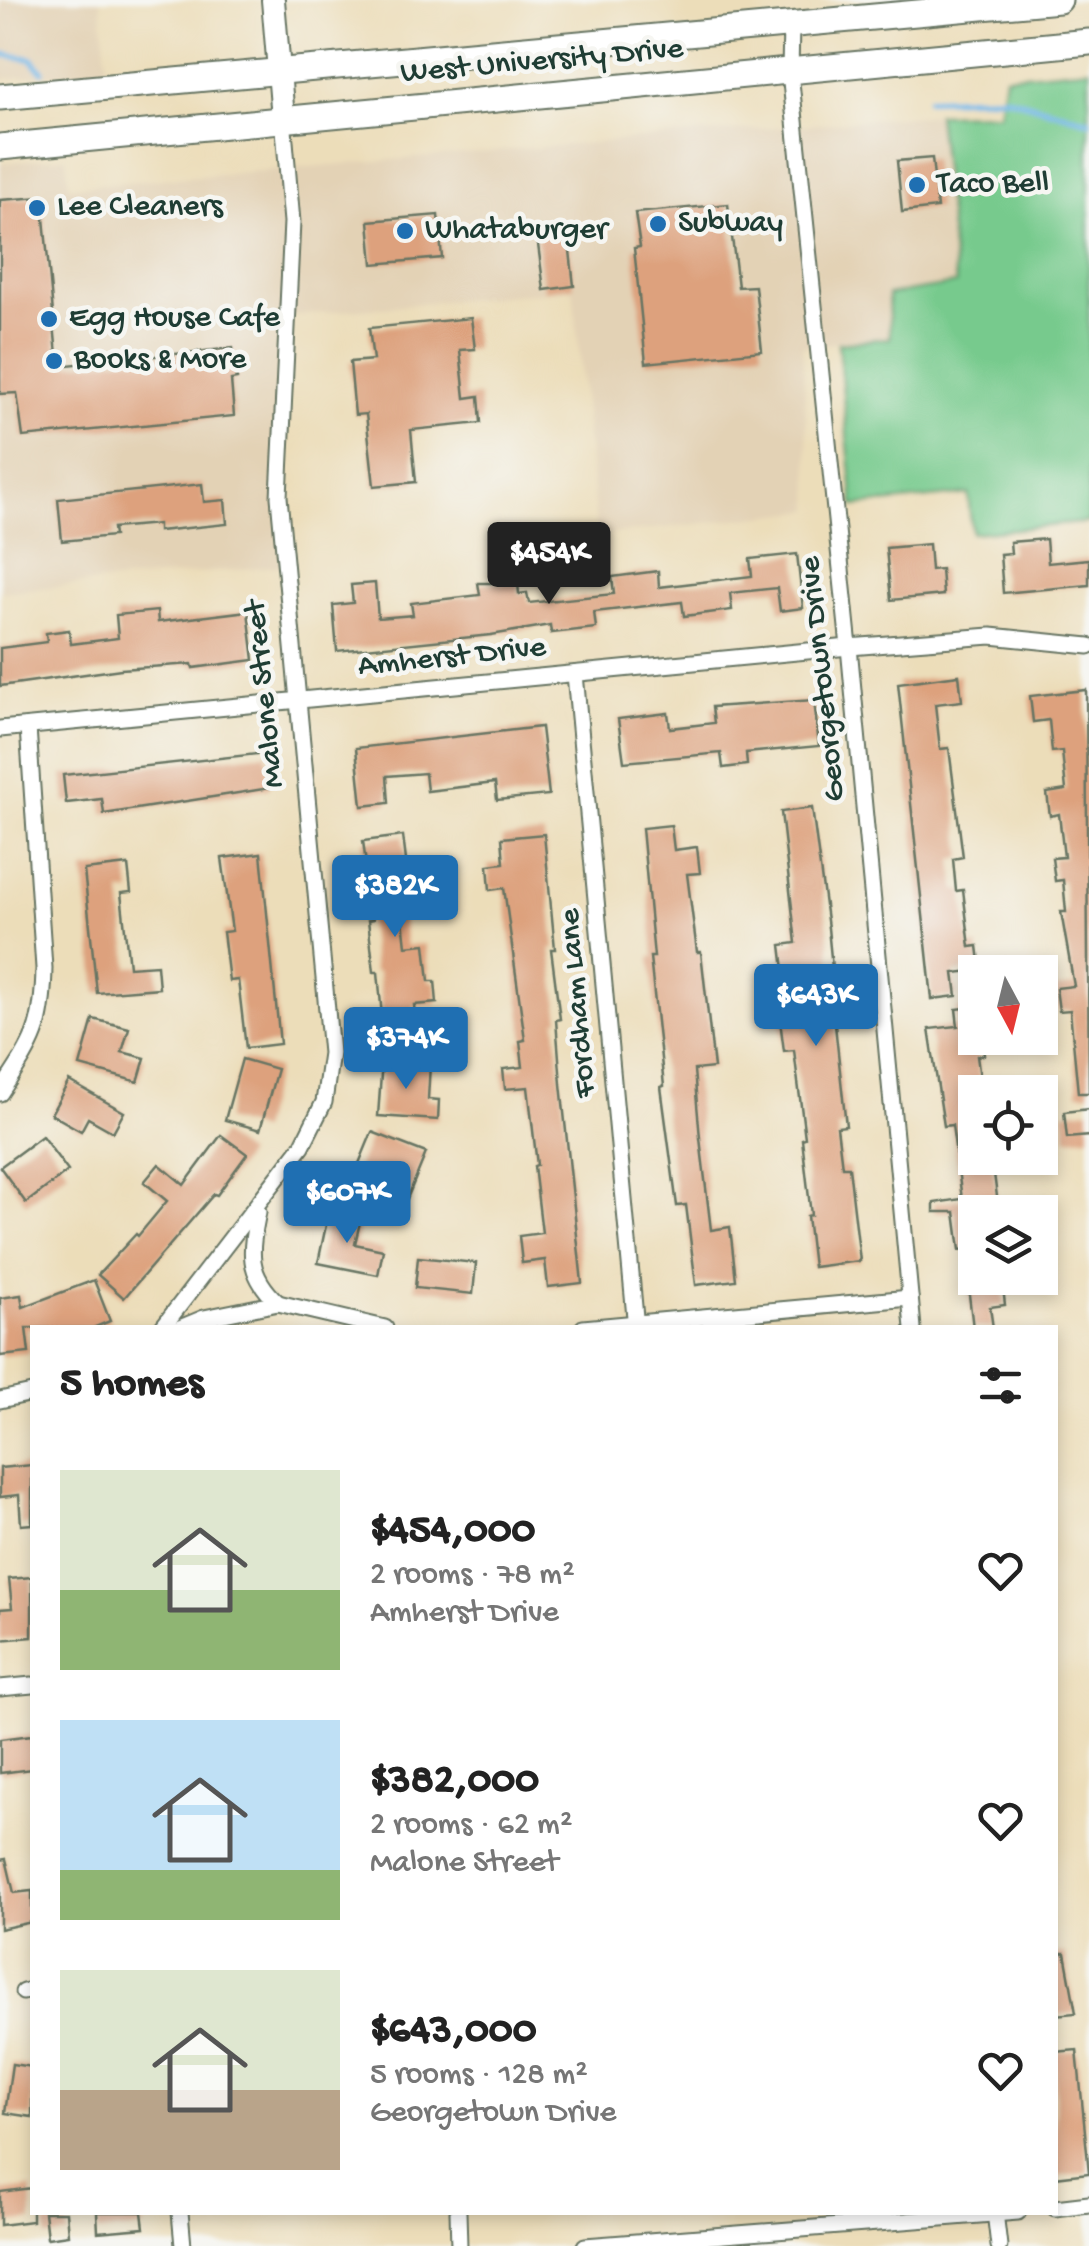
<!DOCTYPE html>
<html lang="en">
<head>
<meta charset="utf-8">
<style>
  :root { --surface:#fff; --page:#f6f6f6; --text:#222; --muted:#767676; --accent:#1f6fb2 }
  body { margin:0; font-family:"Gochi Hand",sans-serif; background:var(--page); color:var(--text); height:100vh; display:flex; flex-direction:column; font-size:38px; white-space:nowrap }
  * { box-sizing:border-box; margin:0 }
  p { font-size:32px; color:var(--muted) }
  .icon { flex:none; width:55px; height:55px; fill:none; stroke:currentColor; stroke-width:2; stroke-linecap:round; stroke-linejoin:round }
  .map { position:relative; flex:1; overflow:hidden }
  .drawer { position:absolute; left:30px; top:1325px; width:1028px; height:890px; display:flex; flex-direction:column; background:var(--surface); border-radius:0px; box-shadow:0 5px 15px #0003 }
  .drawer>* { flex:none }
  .needle { width:65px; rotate:173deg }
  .fabs { position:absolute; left:958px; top:955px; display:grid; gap:20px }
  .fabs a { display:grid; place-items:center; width:100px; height:100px; border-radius:0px; background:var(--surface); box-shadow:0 5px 15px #0003; font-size:50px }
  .price { position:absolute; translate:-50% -85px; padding:0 22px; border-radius:10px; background:var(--accent); color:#fff; font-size:32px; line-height:65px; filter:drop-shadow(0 2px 5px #0008) }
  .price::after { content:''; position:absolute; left:50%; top:60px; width:30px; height:22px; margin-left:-15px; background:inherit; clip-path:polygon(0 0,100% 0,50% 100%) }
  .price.selected { background:#222; color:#fff }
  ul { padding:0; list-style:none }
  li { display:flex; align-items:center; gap:30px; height:250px; padding:0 30px }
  li span { display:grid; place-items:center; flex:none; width:280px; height:200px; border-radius:0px; color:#555 }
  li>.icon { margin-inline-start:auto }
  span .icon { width:120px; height:120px; fill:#fffc; stroke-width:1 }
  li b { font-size:42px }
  h2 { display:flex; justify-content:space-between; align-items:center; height:120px; padding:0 30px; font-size:42px }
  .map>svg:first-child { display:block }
</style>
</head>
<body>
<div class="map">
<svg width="1089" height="2246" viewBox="0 0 1089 2246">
  <rect width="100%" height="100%" fill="#f6f6f2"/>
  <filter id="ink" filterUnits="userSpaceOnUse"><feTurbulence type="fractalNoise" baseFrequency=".01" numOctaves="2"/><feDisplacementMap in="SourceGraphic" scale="20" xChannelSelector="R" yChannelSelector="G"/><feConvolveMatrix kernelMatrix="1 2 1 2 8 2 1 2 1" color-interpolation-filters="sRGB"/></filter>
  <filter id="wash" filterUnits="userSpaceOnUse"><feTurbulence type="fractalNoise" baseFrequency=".0048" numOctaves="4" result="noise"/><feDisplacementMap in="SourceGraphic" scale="40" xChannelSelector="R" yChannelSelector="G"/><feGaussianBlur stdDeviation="2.25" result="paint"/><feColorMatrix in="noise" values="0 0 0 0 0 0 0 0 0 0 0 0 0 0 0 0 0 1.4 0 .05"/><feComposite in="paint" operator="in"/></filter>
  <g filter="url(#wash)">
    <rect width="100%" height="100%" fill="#ecddb9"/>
    <g fill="#e3d2b5">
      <polygon points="0,0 100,0 107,69 0,79"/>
      <polygon points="937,114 956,285 890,338 802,346 811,510 597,536 573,289 289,316 286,565 0,592 0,163 66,157 69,187"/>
    </g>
    <polygon fill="#77ca8d" stroke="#4b8460" stroke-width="2.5" points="1089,68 1089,522 972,533 968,494 854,506 838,343 890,338 888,295 956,284 937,114 999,113 1005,76"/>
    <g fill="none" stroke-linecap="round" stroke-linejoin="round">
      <g stroke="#6eb5e6" stroke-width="6">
        <polyline points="0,54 32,59 42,71"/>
        <polyline points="928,99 1006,97 1089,121"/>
      </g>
    </g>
    <g id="blocks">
      <g fill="#dda17d">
        <polygon points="932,158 937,208 902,212 897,161"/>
        <polygon points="42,197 58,366 233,348 237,379 231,380 234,416 23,437 17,393 0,394 0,200"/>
        <polygon points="728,204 738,287 755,286 762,351 646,363 634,248 640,247 635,213"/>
        <polygon points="438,215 442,258 373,264 369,221"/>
        <polygon points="568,233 574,286 544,290 537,237"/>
        <polygon points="471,318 475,349 460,350 465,398 479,396 481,423 411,430 416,482 374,486 366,414 355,415 350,362 373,360 369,328"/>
        <polygon points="202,484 204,502 225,500 227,524 158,531 158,524 113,528 114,536 62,541 58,499"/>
        <polygon points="1046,539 1048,563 1089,559 1089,585 1003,593 1000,554 1011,553 1010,542"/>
        <polygon points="929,544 931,570 941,569 943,595 891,600 886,548"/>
        <polygon points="797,554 803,608 780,611 777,588 730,593 732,610 684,616 682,602 594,612 596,628 551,633 550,625 491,635 337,651 333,605 353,603 351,585 375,583 378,618 413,615 411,603 480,595 478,583 518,583 519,594 527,593 529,603 614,594 612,577 658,571 659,587 752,576 750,559"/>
        <polygon points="157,611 158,622 248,611 254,660 193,668 192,664 121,669 0,686 0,648 47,642 46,633 69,630 71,644 118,638 116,615"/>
        <polygon points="959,675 962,701 935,704 940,749 949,748 963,857 953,859 956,891 963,890 970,947 978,946 981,970 954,973 957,996 932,999 898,683"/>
        <polygon points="1086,690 1089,1093 1078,1093 1070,1010 1059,1011 1056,988 1074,986 1061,912 1066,912 1063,880 1055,881 1052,858 1064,857 1059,814 1050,816 1047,793 1066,790 1062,751 1052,752 1049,720 1033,722 1030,696"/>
        <polygon points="814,700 819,746 746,753 747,765 723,768 721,753 624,762 618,719 668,713 670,728 714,723 712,707"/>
        <polygon points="541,727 549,795 497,800 495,783 427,791 425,773 387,776 389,803 362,806 356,748"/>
        <polygon points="266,753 270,788 104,814 102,799 66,803 63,775"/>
        <polygon points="812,808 828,928 834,988 831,988 846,1126 837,1127 842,1167 849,1167 860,1261 813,1267 807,1216 811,1215 802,1139 805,1138 794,1050 784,1051 779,1013 789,1011 781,945 796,943 781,812"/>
        <polygon points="671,825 674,850 697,847 700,873 687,874 697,952 701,952 714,1068 694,1070 700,1138 711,1230 730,1227 736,1280 696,1285 686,1205 677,1206 661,1087 664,1086 650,957 654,957 642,828"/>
        <polygon points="544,834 555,949 551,949 560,1019 556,1020 561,1084 582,1283 548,1287 545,1260 522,1263 519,1236 542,1233 534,1166 537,1165 528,1087 505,1089 503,1069 523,1067 520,1041 525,1040 504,888 490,890 488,865 504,863 502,838"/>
        <polygon points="403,836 411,901 401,902 406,946 425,944 429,981 435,981 437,1003 414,1005 417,1036 384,1039 378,972 374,972 368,920 373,919 363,841"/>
        <polygon points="261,853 280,1044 246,1048 238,980 229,981 223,932 232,931 222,858"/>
        <polygon points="128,865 131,892 121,893 129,967 157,965 159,988 97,993 84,870"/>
        <polygon points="975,1007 975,1038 982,1038 984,1055 977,1056 982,1092 975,1092 975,1158 992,1158 999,1212 975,1212 975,1247 960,1250 955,1212 934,1212 934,1203 962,1199 952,1125 944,1126 929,1029 958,1026 956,1009"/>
        <polygon points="93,1019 129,1028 122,1052 145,1058 138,1082 80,1066"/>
        <polygon points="242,1059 277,1069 260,1130 225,1120"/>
        <polygon points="382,1061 430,1064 428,1099 439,1100 438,1120 378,1116"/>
        <polygon points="69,1081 124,1112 113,1132 88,1118 81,1131 51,1114"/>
        <polygon points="1089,1109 1089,1136 1067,1138 1064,1112"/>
        <polygon points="372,1132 426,1153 407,1199 353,1178"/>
        <polygon points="221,1135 247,1154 217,1195 214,1194 124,1298 98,1275 136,1234 138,1236 167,1201 144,1182 159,1164 184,1185"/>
        <polygon points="42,1136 68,1171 26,1203 0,1167"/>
        <polygon points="329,1211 361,1218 355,1244 383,1250 378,1275 318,1263"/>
        <polygon points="418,1257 476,1263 473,1294 415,1288"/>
        <polygon points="967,1278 1002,1278 1005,1305 990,1307 993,1328 973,1328"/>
        <polygon points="94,1280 110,1321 93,1328 26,1328 29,1353 0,1356 0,1298 21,1295 23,1307"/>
        <polygon points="32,1465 32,1524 21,1525 19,1495 0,1497 0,1468"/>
        <polygon points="32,1577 32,1637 0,1640 0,1609 12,1608 9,1579"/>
        <polygon points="32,1735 32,1769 0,1773 0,1739"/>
        <polygon points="6,1859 14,1893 32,1891 32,1922 0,1929 0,1860"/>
        <polygon points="1055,1953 1065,1953 1076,2013 1055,2015"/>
        <polygon points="1077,2050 1089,2173 1055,2177 1055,2052"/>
        <polygon points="12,2064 32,2067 32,2117 5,2113"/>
        <polygon points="32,2188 32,2221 0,2225 0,2192"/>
        <polygon points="44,2212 66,2212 68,2235 47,2238"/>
        <polygon points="97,2212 142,2212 144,2228 98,2232"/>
      </g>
    </g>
  </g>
  <g filter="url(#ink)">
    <use href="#blocks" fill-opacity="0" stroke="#677563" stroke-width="2.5"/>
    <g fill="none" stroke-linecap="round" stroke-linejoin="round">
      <g stroke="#677563" stroke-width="19">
        <g id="street">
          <polyline points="791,25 790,72 849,647 913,1328"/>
          <polyline points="575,674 636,1328"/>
          <polyline points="0,729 849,647 991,636 1089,646"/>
          <path d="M0,1093C33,1043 43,1031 44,968L28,727"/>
          <path d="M258,1212C250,1252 246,1273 278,1303"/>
          <polyline points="162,1328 302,1146 324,1102 331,1053 279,497 292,222 283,118"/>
          <polyline points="180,1328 204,1318 278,1303 385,1328"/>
          <polyline points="583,1328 910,1298"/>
          <polyline points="0,1400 32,1393"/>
          <polyline points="0,1688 32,1685"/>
          <polyline points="23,1992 32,1990"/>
          <polyline points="1055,2208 1089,2204"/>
          <polyline points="180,2212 183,2246"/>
          <polyline points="458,2212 459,2246"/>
          <polyline points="995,2212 999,2246"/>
          <polyline points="585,2246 1018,2212"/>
        </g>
      </g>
      <g stroke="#677563" stroke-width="26">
        <polyline id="secondary" points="273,0 283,118"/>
      </g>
      <g stroke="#677563" stroke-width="29">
        <g id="primary">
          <polyline points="0,97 1059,0"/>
          <polyline points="0,147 1089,42"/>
        </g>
      </g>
      <use href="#street" stroke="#fff" stroke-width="15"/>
      <use href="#secondary" stroke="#fff" stroke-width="22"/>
      <use href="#primary" stroke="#fff" stroke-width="25"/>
    </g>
  </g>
  <g fill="#1f6fb2" stroke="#f6f6f2" stroke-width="4">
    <circle cx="917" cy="185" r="10"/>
    <circle cx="37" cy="208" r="10"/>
    <circle cx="658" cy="224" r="10"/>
    <circle cx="405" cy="231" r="10"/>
    <circle cx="49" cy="319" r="10"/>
    <circle cx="54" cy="361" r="10"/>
  </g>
  <g text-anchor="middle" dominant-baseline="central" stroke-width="9" stroke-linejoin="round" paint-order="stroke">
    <g font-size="32" fill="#1f3d34" stroke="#f6f6f2">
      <text transform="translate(542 62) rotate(-5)">West University Drive</text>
      <text transform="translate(452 658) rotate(-6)">Amherst Drive</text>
      <text transform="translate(824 679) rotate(-96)">Georgetown Drive</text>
      <text transform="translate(266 694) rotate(-96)">Malone Street</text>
      <text transform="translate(579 1003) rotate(-95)">Fordham Lane</text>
    </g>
    <g font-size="32" fill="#1f3d34" stroke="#f6f6f2" text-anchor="start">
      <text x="937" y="185">Taco Bell</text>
      <text x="57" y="208">Lee Cleaners</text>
      <text x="678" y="224">Subway</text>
      <text x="425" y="231">Whataburger</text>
      <text x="69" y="319">Egg House Cafe</text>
      <text x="74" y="361">Books &amp; More</text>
    </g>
  </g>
</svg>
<div class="fabs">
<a><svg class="needle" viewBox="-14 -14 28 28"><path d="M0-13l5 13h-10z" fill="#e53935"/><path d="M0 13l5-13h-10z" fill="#767676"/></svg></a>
<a><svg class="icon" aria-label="locate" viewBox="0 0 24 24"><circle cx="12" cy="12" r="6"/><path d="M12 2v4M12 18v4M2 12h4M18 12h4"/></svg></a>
<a><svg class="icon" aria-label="layers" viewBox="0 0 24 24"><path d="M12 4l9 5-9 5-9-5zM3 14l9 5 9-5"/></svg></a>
</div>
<b class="price selected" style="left:549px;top:607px">$454K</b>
<b class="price" style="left:395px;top:940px">$382K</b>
<b class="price" style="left:816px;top:1049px">$643K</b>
<b class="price" style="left:406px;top:1092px">$374K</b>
<b class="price" style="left:347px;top:1246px">$607K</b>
<section class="drawer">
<h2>5 homes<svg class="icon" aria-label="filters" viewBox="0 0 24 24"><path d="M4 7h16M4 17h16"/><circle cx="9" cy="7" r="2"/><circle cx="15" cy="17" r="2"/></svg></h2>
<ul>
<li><span style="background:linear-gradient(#dfe7d0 60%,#8fb573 0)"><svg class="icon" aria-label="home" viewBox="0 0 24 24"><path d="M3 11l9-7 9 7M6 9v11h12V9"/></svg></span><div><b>$454,000</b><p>2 rooms · 78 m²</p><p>Amherst Drive</p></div><svg class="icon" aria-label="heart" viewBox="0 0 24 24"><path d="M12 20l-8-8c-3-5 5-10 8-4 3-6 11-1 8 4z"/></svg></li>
<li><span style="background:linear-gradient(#bfe0f5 75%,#8fb573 0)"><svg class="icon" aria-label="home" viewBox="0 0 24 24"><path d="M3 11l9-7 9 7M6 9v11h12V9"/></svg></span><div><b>$382,000</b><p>2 rooms · 62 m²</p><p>Malone Street</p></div><svg class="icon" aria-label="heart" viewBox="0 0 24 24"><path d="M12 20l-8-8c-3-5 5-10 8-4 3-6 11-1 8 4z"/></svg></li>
<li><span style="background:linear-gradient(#dfe7d0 60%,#b9a48a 0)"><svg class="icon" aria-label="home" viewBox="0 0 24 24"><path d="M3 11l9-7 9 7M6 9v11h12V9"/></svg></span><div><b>$643,000</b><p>5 rooms · 128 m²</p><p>Georgetown Drive</p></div><svg class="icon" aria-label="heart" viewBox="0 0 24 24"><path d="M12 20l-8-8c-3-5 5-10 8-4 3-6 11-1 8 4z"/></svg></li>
</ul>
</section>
</div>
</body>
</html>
